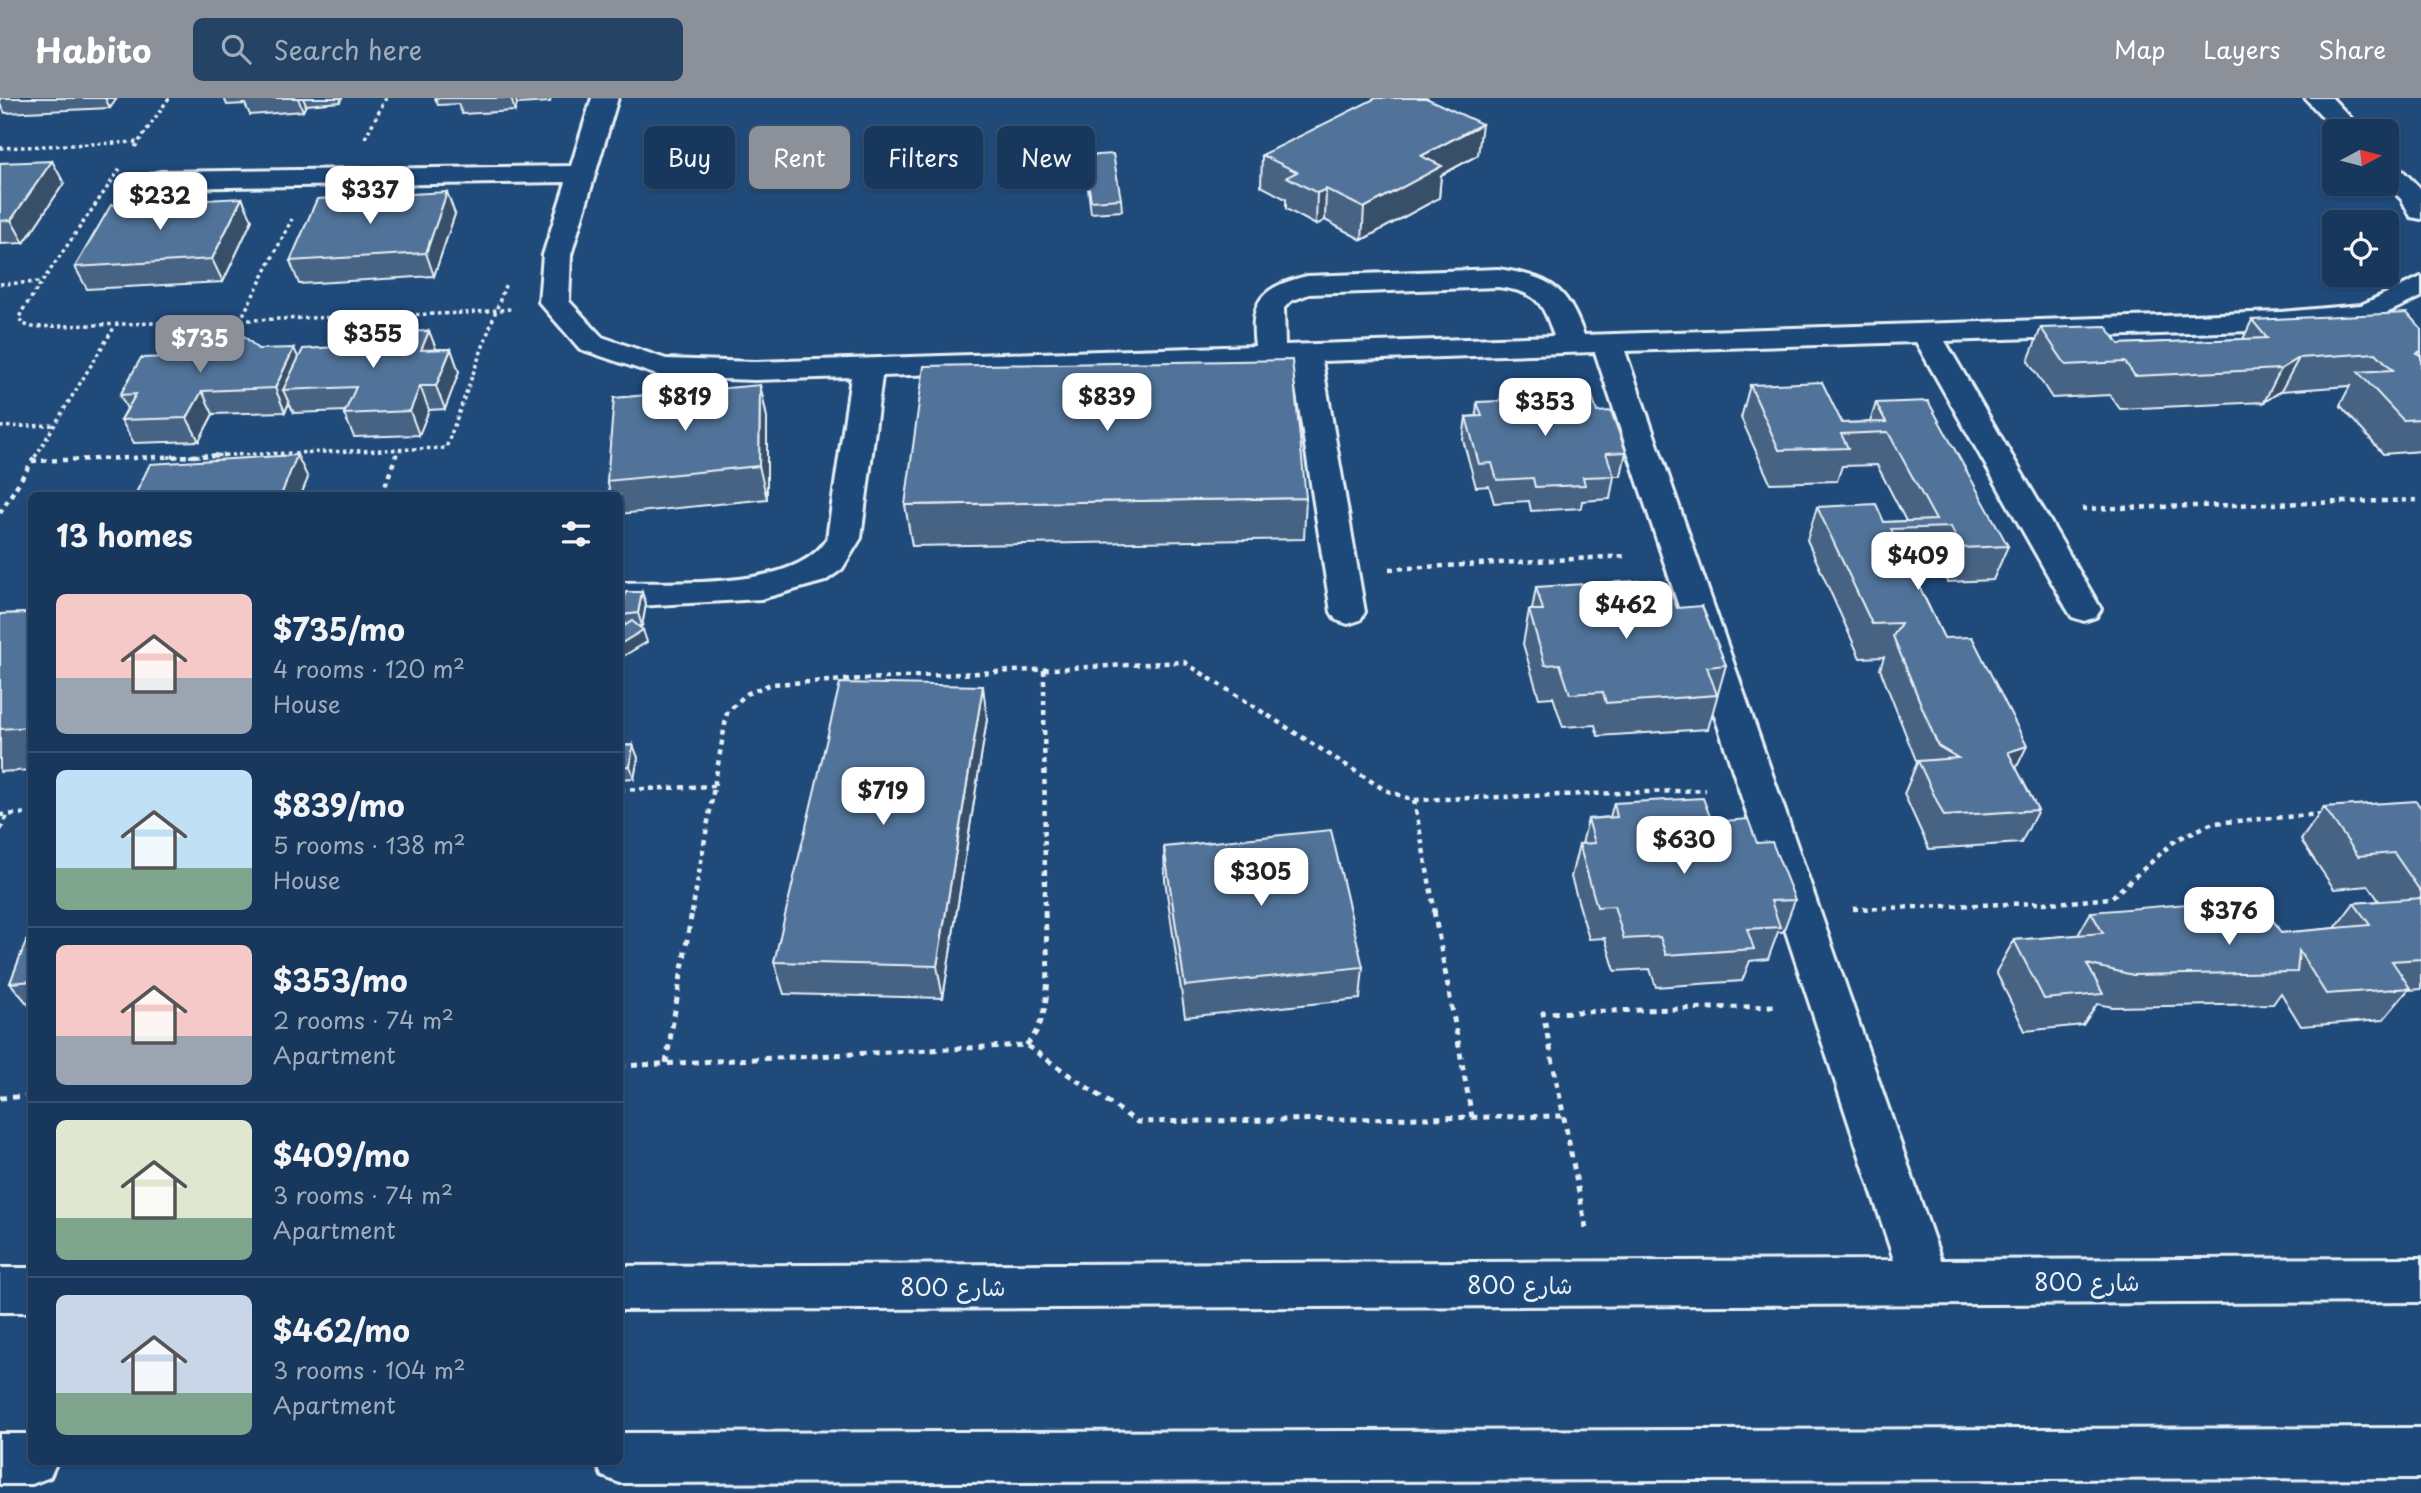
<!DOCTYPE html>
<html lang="en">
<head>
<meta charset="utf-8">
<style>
  :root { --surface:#17385c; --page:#244365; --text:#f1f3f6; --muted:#9eacbb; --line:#365272; --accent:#8c9099 }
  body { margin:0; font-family:"Playpen Sans","Playpen Sans Arabic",sans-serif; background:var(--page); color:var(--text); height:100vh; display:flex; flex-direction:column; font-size:26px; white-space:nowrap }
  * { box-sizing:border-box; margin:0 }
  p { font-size:23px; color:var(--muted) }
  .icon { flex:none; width:38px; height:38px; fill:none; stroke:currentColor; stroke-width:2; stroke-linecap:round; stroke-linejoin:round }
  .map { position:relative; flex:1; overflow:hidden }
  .panel { position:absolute; left:28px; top:394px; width:595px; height:973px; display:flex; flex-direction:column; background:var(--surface); border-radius:10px; box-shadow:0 2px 5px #0004,0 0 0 2px var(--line) }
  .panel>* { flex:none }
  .hud { position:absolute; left:644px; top:28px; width:665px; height:63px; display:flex; gap:14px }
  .needle { width:46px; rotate:83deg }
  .fabs { position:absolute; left:2322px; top:21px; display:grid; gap:14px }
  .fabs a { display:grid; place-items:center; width:77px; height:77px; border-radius:10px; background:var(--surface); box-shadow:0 2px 5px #0004,0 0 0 2px var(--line); font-size:35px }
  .price { position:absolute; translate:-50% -60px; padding:0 16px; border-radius:14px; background:#fff; color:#222; font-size:23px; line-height:46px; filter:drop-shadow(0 2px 4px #0008) }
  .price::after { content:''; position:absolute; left:50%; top:42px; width:21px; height:16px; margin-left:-10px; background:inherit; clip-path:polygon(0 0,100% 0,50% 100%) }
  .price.on { background:var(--accent); color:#fff }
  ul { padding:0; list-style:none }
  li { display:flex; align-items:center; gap:21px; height:175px; padding:0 28px }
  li+li { border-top:2px solid var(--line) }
  li span { display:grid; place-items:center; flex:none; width:196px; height:140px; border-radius:10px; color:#555 }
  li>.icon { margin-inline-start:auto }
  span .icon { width:84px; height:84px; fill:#fffc; stroke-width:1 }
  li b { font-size:30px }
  h2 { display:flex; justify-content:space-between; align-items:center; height:84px; padding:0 28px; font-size:30px }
  .pill { padding:0 24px; border-radius:10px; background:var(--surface); box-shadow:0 2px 5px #0004,0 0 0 2px var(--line); font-size:24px; line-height:63px }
  .pill.on { background:var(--accent); color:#fff }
  header { display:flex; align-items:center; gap:42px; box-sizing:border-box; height:98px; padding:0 35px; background:var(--accent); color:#fff }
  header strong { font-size:33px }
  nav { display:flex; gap:38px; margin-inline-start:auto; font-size:24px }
  .search { width:490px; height:63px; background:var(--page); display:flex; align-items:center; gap:18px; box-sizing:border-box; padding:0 24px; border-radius:10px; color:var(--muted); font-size:26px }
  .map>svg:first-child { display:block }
</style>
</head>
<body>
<header>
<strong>Habito</strong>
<div class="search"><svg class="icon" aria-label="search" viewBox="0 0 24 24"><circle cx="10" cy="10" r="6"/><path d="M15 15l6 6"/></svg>Search here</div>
<nav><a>Map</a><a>Layers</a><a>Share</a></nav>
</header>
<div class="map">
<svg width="2421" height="1395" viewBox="0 0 2421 1395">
  <rect width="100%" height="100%" fill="#1f4a7a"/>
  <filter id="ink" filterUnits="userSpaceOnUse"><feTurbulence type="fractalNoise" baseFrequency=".0143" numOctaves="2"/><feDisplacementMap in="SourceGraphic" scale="14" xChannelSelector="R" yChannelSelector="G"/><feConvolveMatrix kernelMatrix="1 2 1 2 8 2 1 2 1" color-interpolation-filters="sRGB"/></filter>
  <g filter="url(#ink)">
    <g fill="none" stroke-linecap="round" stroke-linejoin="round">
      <g stroke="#e8f1f8" stroke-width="6">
        <g id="minor">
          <path d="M592,0H618L571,157L569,203L602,239L666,261L755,264L1255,248C1249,201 1263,189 1307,178L1498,171C1549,179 1566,187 1584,237L2281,214L2361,207L2421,179V199L2367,224L2281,232L1945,243L2101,511L2096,519L2084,523L2072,519L2067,511L1916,244L1625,253L1941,1162L2421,1160V1204L620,1212V1168L1894,1162L1595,254L1322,263L1365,514L1360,522L1348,526L1336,522L1331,514L1292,264L882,278L861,440L842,471L825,483L761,501L620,509V485C675,483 798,493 827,440L851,279L755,282L663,279L580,251L539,204L543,157L566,84L161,90L152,88L148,82L152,76L161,74L571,68ZM1498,189C1536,194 1542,202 1554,238L1285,247L1284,210L1291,203L1309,196Z"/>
          <polygon points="2305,0 2332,0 2363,33 2336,33"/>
          <polygon points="2387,64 2396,66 2421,91 2421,121 2411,119 2402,102 2386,86"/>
          <rect x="0" y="1170" width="32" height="44"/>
          <polygon points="2421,1330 2421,1380 620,1385 602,1378 596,1363 620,1363 620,1335"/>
          <polygon points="0,1336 32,1336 32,1363 57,1363 50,1379 32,1386 0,1386"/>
        </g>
      </g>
      <g stroke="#e8f1f8" stroke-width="3.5" stroke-dasharray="3.5 3.5" stroke-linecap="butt">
        <polyline points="365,40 386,0"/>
        <polyline points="135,49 169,0"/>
        <polyline points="0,50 138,44"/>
        <polyline points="120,71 22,213 19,220 23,226 32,229 465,215 511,211"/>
        <polyline points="0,186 41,184"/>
        <polyline points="240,223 292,121"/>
        <polyline points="0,329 54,327"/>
        <polyline points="35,359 115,228"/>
        <polyline points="168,359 446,350 506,185"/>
        <polyline points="396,359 398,352"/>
      </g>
      <g stroke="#e8f1f8" stroke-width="4.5" stroke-dasharray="5 5" stroke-linecap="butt">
        <polyline points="32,363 224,357"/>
        <polyline points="382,397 396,357"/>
        <polyline points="2082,411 2421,402"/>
        <polyline points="0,415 36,357"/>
        <polyline points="1389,471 1628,458"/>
        <polyline points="1044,572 1045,815"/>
        <polyline points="620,692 714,688"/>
        <polyline points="1414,702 1435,815"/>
        <polyline points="0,717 32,715"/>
        <polyline points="0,732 8,716"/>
        <polyline points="1853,811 2071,804 2111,800 2176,742 2213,725 2322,716"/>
        <polyline points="692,815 727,615 746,596 771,586 1184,564 1385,692 1414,702 1706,692"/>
      </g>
      <g stroke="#e8f1f8" stroke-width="5" stroke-dasharray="6 6" stroke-linecap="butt">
        <polyline points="1434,813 1472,1019"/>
        <path d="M1026,947C1057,917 1046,854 1045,813"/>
        <polyline points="666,965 692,813"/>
        <polyline points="620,968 1026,947 1137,1024 1564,1018"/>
        <polyline points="0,1000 32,998"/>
        <polyline points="1586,1130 1543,915 1777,908"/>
      </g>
      <use href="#minor" fill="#1f4a7a" fill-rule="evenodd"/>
    </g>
    <g fill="#466384" stroke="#e8f1f8" stroke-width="2">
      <polygon points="0,0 117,0 110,10 5,15 0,6"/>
      <polygon points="224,0 342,0 340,4 306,7 303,13 250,17 245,6 227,7"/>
      <polygon points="435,0 551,0 550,4 517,6 515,13 462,16 458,6 438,7"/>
      <polygon points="1262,57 1478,57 1441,77 1439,100 1362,142 1325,122 1316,127 1286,111 1286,101 1261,88"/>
      <polygon points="1084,58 1121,101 1122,113 1091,115"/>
      <polygon points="0,65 64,85 24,145 0,146"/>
      <polygon points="242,100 252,122 223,184 87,191 75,169"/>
      <polygon points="455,116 434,178 299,186 290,163"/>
      <polygon points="2252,222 2421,231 2421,353 2383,356 2340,307 2350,288 2281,293 2264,304 2120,311 2110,297 2052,300 2028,263 2041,230 2119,246 2243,241"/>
      <polygon points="429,233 436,251 451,251 459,274 445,311 429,312 419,337 354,339 344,316 345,313 294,315 289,305 285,314 213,316 199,343 134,345 121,322 127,311 120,297 170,259 258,251 299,260 338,249"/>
      <polygon points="760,287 767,320 767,401 620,416 620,397 611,397 607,383"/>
      <polygon points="1750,287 1842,325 1870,324 1876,305 2008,448 1993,482 1948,484 1937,462 1907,463 1944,540 2016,670 2038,712 2021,745 1929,751 1904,696 1917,665 1880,571 1884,559 1860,560 1807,442 1817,409 1884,424 1906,423 1877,367 1842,368 1837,383 1770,385 1741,320"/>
      <polygon points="1501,296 1566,299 1597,314 1626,354 1621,378 1614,378 1610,401 1582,403 1581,410 1531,413 1529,403 1494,405 1489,388 1476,389 1463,342 1466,319 1476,318 1477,304 1500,304"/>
      <polygon points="1306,400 1304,441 912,448 905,407"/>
      <polygon points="1536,489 1654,493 1677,510 1726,567 1708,631 1598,638 1595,627 1563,629 1553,599 1539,600 1523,546 1529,512 1532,512"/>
      <polygon points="620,495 624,506 646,506 642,528 638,528 647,544 625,527 622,516 620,523"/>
      <polygon points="32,515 32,672 0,674 0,516"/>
      <polygon points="987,621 943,900 784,896 774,864"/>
      <polygon points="633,647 638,660 634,680 620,681 620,648"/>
      <polygon points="1614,705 1712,724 1757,745 1795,802 1783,834 1778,834 1768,861 1750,863 1742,883 1656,889 1650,871 1615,873 1605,840 1589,841 1571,779 1579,746 1582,746 1588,721 1610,719"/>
      <polygon points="2324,709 2421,710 2421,891 2408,892 2383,922 2301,928 2281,895 2273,906 2113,909 2097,906 2083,927 2025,933 1996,874 2014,842 2078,837 2091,814 2281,835 2335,830 2354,805 2379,803 2369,788 2334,791 2301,742"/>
      <polygon points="1164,749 1363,869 1360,901 1185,919 1165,782"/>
      <polygon points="32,828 32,911 10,885"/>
    </g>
    <g fill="#39506b" stroke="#e8f1f8" stroke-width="2">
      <polygon points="105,0 117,0 110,10"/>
      <polygon points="298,0 303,0 306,7 303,13"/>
      <polygon points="511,0 515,0 517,6 515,13"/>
      <polygon points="1482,26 1478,57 1441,77 1439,100 1362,142 1364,110 1421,58"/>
      <polygon points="52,63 64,85 24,145 11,122"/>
      <polygon points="1326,91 1325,122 1316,127 1317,95"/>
      <polygon points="447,94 455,116 434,178 426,155"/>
      <polygon points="242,100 252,122 223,184 212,161"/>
      <polygon points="429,233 438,256 421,252"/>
      <polygon points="294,250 304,273 283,292 289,305 285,314 275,290"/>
      <polygon points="451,251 459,274 445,311 436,288"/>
      <polygon points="2299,260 2281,293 2264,304 2281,271"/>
      <polygon points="760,287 767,320 767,401 759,368"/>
      <polygon points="420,288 429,312 419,337 410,313"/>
      <polygon points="202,293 213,316 199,343 187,320"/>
      <polygon points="297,357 308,380 301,397 281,397"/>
      <polygon points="642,494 646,506 642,528 638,515"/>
      <polygon points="620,495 624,507 620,522"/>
      <polygon points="643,532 647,544 620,560 620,546"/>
      <polygon points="983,588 987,621 943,900 937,868"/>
      <polygon points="633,647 638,660 634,680 630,668"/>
      <polygon points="2027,648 2011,681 2008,654"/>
    </g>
    <g fill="#517399" stroke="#e8f1f8" stroke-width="2">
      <polygon points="1376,0 1426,0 1482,26 1421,58 1442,68 1364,110 1326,91 1317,95 1287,79 1297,74 1262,57"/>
      <polygon points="1113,56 1121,101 1091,103 1084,58"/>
      <polygon points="52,63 11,122 0,123 0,65"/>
      <polygon points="447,94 426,155 290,163 317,101"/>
      <polygon points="242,100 212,161 75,169 111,107"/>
      <polygon points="2407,215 2421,231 2421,253 2417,255 2421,258 2421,321 2403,322 2358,274 2393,272 2376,255 2299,260 2281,271 2135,278 2125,264 2066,267 2041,230 2106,228 2119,246 2267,240 2252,222"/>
      <polygon points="429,233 421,252 451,251 436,288 420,288 410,313 344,316 356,289 283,292 303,251 338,249 367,235"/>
      <polygon points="244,238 258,251 294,250 275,290 202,293 187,320 121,322 136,296 120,297 141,260 170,259 181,240"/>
      <polygon points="1292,262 1306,400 905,407 924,268"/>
      <polygon points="1822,284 1842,325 1886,324 1876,305 1928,303 2008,448 1961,450 1951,429 1891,431 1944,540 1972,539 2027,648 2008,654 2038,712 1944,718 1918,663 1958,660 1938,648 1893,538 1901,525 1872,526 1817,409 1876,406 1884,424 1936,422 1888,334 1841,336 1848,350 1779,352 1750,287"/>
      <polygon points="760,287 759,368 607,383 614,300"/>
      <polygon points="1563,293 1566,299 1592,298 1597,314 1611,313 1626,354 1606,355 1614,378 1583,379 1585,387 1535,389 1533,380 1497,382 1492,365 1479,366 1466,319 1482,318 1477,304 1503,303 1501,296"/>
      <polygon points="297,357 281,397 135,397 150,366"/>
      <polygon points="1651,482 1654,493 1670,492 1677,510 1702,508 1726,567 1707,569 1717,597 1606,605 1603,594 1570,596 1560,566 1545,567 1529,512 1543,512 1536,489"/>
      <polygon points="626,494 642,494 638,515 622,517"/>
      <polygon points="32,515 32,629 0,631 0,516"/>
      <polygon points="632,523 643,532 620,546 620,531"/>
      <polygon points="840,585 983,588 937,868 774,864"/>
      <polygon points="633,647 630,668 620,669 620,648"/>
      <polygon points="1703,700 1712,724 1748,721 1757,745 1772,744 1795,802 1771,803 1780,829 1747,831 1754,851 1666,857 1660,839 1624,841 1614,808 1597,809 1579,746 1595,745 1588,721 1617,719 1614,705"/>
      <polygon points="2416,703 2421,710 2421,794 2394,755 2358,758 2324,709"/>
      <polygon points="1331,732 1363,869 1185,888 1164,749"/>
      <polygon points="2259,800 2281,835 2370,827 2354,805 2421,800 2421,861 2392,863 2410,890 2326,896 2299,853 2297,874 2133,877 2087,866 2103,896 2044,901 2014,842 2103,835 2091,814"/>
      <polygon points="32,828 32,883 10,885"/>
    </g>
  </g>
  <g text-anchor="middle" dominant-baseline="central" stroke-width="7" stroke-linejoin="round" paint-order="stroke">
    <g font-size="23" fill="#e8f1f8" stroke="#1f4a7a">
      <text x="2087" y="1183">شارع 800</text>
      <text x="1520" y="1186">شارع 800</text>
      <text x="953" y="1188">شارع 800</text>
    </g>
  </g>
</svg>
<div class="fabs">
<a><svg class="needle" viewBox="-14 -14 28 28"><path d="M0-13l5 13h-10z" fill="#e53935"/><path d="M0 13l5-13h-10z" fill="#9eacbb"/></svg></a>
<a><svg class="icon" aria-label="locate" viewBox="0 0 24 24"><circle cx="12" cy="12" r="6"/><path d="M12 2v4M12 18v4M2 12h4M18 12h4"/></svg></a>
</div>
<b class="price" style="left:370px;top:128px">$337</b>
<b class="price" style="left:160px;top:134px">$232</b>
<b class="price" style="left:373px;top:272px">$355</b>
<b class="price on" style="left:200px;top:277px">$735</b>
<b class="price" style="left:685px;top:335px">$819</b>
<b class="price" style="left:1107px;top:335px">$839</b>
<b class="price" style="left:1545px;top:340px">$353</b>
<b class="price" style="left:1918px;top:494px">$409</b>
<b class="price" style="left:1626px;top:543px">$462</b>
<b class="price" style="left:883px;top:729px">$719</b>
<b class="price" style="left:1684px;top:778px">$630</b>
<b class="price" style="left:1261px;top:810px">$305</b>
<b class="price" style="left:2229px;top:849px">$376</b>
<div class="hud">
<a class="pill">Buy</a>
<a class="pill on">Rent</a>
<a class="pill">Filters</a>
<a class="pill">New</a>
</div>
<section class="panel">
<h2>13 homes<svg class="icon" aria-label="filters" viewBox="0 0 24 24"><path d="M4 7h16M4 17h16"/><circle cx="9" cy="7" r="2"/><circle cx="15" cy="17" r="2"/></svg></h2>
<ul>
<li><span style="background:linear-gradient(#f6c9c9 60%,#9aa5b1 0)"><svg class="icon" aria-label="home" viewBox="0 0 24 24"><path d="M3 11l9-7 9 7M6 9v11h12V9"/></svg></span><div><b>$735/mo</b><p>4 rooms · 120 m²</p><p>House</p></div></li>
<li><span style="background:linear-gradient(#bfe0f5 70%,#7fa58c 0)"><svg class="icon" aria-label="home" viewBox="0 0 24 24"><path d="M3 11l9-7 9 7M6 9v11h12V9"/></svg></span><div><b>$839/mo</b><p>5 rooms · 138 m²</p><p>House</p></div></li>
<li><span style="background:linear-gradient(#f6c9c9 65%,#9aa5b1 0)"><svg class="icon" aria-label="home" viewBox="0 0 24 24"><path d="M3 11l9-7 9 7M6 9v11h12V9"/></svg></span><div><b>$353/mo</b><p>2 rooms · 74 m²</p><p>Apartment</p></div></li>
<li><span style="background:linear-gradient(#dfe7d0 70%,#7fa58c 0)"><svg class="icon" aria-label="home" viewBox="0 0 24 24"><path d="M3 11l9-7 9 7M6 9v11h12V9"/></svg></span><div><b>$409/mo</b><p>3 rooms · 74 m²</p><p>Apartment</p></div></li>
<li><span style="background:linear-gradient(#c9d6e8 70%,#7fa58c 0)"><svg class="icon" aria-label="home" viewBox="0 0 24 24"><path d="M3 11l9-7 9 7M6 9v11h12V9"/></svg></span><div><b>$462/mo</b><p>3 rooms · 104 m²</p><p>Apartment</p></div></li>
</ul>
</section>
</div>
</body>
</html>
